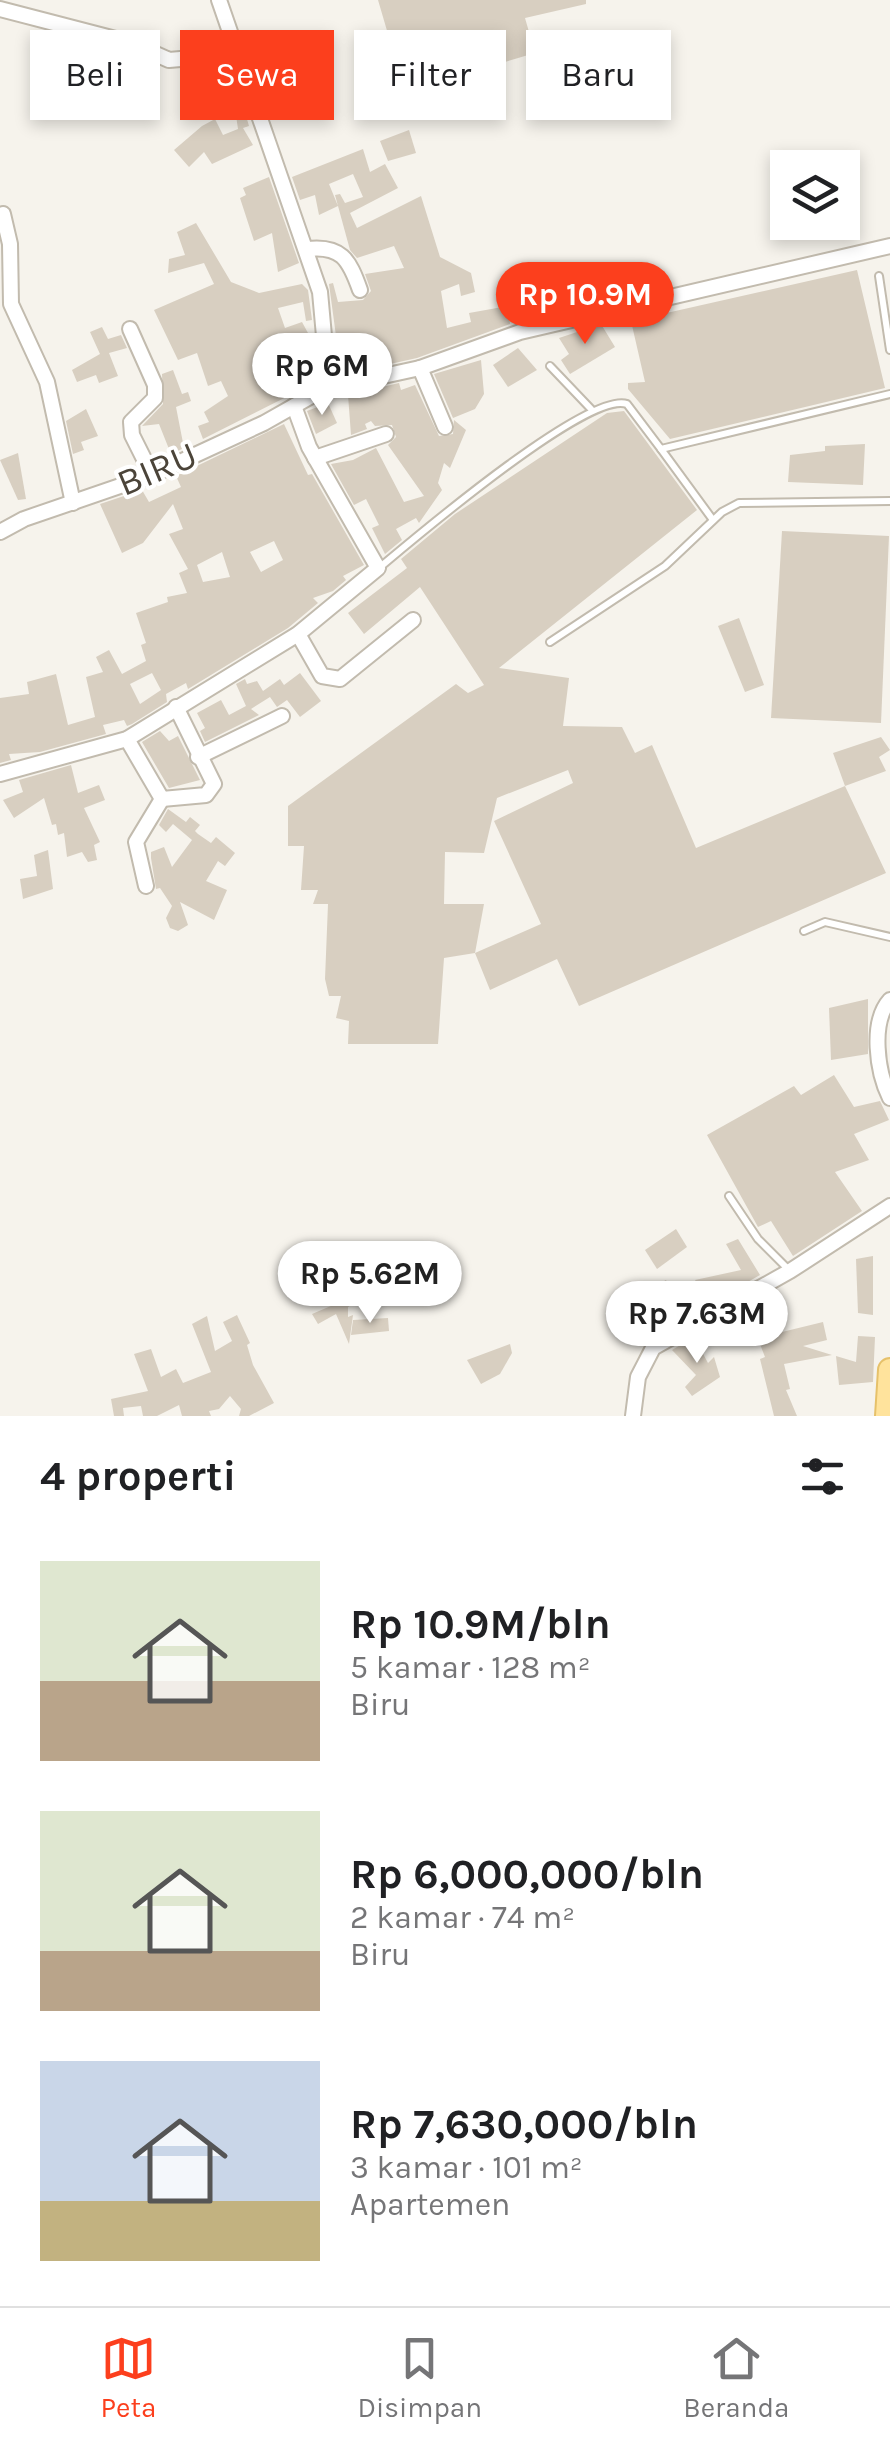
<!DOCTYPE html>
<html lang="id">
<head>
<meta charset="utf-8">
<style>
  :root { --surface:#fff; --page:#f2f2f2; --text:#202124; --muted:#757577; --line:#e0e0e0; --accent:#fc3f1d }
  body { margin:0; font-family:Karla,sans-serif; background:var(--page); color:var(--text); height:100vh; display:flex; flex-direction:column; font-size:38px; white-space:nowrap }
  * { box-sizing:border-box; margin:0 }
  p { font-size:32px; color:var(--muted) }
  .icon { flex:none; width:55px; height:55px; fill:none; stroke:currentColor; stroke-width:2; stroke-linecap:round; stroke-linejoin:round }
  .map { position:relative; height:1416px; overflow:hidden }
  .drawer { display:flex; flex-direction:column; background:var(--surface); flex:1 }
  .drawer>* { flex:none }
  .top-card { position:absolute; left:30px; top:30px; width:830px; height:90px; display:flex; gap:20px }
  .tools { position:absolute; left:770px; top:150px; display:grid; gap:20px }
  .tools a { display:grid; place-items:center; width:90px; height:90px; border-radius:0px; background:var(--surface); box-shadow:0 5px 15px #0003; font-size:50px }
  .price { position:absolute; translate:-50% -85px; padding:0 22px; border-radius:35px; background:#fff; color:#222; font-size:32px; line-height:65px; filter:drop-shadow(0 2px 5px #0008) }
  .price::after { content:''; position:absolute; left:50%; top:60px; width:30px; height:22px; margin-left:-15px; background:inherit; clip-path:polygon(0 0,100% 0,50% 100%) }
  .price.on { background:var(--accent); color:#fff }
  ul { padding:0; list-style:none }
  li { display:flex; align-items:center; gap:30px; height:250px; padding:0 40px }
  li span { display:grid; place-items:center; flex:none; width:280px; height:200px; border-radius:0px; color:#555 }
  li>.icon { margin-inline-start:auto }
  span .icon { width:120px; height:120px; fill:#fffc; stroke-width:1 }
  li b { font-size:42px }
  h2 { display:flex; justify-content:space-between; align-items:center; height:120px; padding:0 40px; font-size:42px }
  .tag { padding:0 35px; border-radius:0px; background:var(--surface); box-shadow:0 5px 15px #0003; font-size:35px; line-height:90px }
  .tag.on { background:var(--accent); color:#fff }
  .dock { display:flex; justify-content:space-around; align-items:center; height:140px; border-top:2px solid var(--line); background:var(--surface); font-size:28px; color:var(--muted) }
  .dock a { display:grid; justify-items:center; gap:5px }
  .dock .on { color:var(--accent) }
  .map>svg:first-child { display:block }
</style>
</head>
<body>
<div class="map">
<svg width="890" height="1416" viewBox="0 0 890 1416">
  <rect width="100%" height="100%" fill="#f6f3ec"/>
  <g fill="#d8cfc1" fill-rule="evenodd">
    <polygon points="378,0 586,0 586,4 525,18 535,53 405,92"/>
    <polygon points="272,37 285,68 261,78 248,47"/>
    <polygon points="214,67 216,87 235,78 249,126 243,128 253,145 212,164 204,152 189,167 174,150 202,126 215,119 223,135 238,129 234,102 226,105 223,98 201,93 201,68"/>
    <polygon points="409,130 416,153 388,161 380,141"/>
    <path d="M363,149L370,172L385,164L398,188L350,213L357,228L421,196L440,257L471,273L475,292L461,296L459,284L441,291L447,328L471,322L469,313L508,306L510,324L417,358L336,376V336L329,284L333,283L338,302L363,300L371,291L365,274L404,268L394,246L357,258L350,250L338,206L319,215L315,195L300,200L292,177ZM353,174L363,197L345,203L340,194L335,195L338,206L329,184Z"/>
    <polygon points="269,177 299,263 278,272 272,233 254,241 240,198 246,195 243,188"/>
    <polygon points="196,223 231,282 259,293 302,284 308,290 312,320 306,321 303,302 278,308 285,328 302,322 314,344 315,358 314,383 203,439 198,426 209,422 204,412 228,396 221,381 208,386 197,353 178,360 154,310 214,284 204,263 168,273 169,259 185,255 177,232"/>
    <polygon points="857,270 885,388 670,439 628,389 628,383 645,382 631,321"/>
    <polygon points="601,324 615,347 570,374 561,360 569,354 559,338"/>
    <polygon points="102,327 108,339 121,335 127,348 109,353 118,376 99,383 96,375 77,382 72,370 100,354 90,332"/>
    <polygon points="518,348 537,370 508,387 493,365"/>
    <polygon points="481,360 484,394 475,409 453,418 434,374"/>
    <polygon points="173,370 182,394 188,392 191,401 176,407 184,448 171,454 159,424 142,426 163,404 162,374"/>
    <polygon points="399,383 401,390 415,385 439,436 453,434 454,420 466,430 450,468 444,463 438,483 442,490 419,523 416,518 396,529 402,540 385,554 372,528 379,525 366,499 354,505 331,464 353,460 376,448 404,502 424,496 388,445 396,437 392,425 375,426 371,421 365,424 367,429 351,435 348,395"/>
    <polygon points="328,403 337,423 316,434 307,411"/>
    <polygon points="86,409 98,436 81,442 84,450 73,454 66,421"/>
    <path d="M624,411L697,510L499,668L569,678L563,726L622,727L635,753L652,745L696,848L845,786L886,873L579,1006L557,959L490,990L475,953L444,958L438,1044H348L349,1021L336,1018L341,996H329L325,979L328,904H313L318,890H301L304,846H288V806L456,684L468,693L484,685L420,587L364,634L348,613L407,568L401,559L455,514L607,413ZM568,770L573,783L494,821L541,924L475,953L484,904H444L445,852L484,853L497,798Z"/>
    <path d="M284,424L308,475L312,474L364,565L343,576L346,580L333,591L313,598L318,603L288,628L188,689L186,683L166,694L167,702L132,724L127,726L124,720L103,725L106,734L40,752L9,754L11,760L0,763V698L29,694L27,682L56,674L68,725L95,717L86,677L103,672L96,657L109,650L122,674L146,661L141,645L146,643L136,613L168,602L167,597L187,593L179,573L188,569L169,534L183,529L173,504L143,543L122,553L100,504L142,490L149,502L181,487L176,476ZM274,541L283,560L261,572L250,552ZM222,552L230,577L203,582L197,565ZM152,673L161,690L140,704L130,684Z"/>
    <polygon points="865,444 863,485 788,482 790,455 825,451 825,446"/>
    <polygon points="18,453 26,499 18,500 0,460"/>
    <polygon points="782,531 889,536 881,723 771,718"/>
    <polygon points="739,618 764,685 745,692 718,626"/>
    <polygon points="300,673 321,701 300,717 287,700 277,707 270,697 251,709 259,715 205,742 200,731 205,728 197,713 221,700 229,715 246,706 236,684 245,679 247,684 257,681 263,691 280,679 284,685"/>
    <polygon points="160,731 169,741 178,736 200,780 169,788 142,742"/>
    <polygon points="881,737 890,750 879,757 886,771 845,786 833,753"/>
    <polygon points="71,765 78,793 99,785 105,800 84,808 100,842 94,845 97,860 88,862 82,852 67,857 64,833 58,835 56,824 52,825 44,798 14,818 3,800 23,792 19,780"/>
    <polygon points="168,809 186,822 190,817 200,825 195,831 198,834 211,843 216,837 235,853 225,866 218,861 206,881 227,890 214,920 180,902 188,925 178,931 170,928 166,918 172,906 160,888 156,889 151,858 151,852 164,847 172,867 192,840 173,824 166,832 159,825"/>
    <polygon points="48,850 53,889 23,899 20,879 37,876 34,855"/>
    <polygon points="868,999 868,1054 831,1060 829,1008"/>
    <polygon points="834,1075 854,1107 880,1101 889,1120 854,1134 869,1160 835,1172 862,1211 793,1256 771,1221 758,1227 707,1135 794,1086 801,1095"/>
    <polygon points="676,1229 687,1247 657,1269 645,1250"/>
    <polygon points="738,1239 760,1275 709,1304 695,1280 741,1270 726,1244"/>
    <polygon points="873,1256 873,1315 858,1313 856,1259"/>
    <polygon points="666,1280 685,1318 639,1345 637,1296"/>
    <polygon points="352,1297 355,1303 348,1307 348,1317 353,1315 349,1344 336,1314 318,1324 312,1314"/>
    <polygon points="765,1300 782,1332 823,1322 827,1340 803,1346 832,1355 784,1364 790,1389 786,1390 797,1416 774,1416 760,1359 765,1357 746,1308"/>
    <polygon points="237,1315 250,1343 247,1345 253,1365 274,1403 249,1416 239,1416 241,1409 230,1396 219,1409 209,1411 211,1416 182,1416 179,1405 157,1416 143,1416 141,1406 123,1408 124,1416 114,1416 111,1399 148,1391 134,1354 151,1349 161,1377 176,1369 183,1383 211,1372 192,1324 207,1316 215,1351 232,1341 223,1322"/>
    <polygon points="388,1318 389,1331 351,1335 353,1320"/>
    <polygon points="858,1336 875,1337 873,1382 839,1385 836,1356 856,1362"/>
    <polygon points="694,1337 708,1363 714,1357 720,1377 692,1396 685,1387 696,1375 672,1350"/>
    <polygon points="510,1344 512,1353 500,1374 481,1384 467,1360"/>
  </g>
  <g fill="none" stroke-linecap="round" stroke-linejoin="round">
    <g stroke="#c2bbae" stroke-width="10">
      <g id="service">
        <polyline points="879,276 890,350"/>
        <polyline points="550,366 591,409"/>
        <polyline points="661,449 713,520"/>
        <path d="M379,568C416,537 589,390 627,404L661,449L890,394"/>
        <polyline points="550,642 665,566 722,512 739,503 890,501"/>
        <polyline points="804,931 825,922 890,937"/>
        <polyline points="729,1196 758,1239 789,1270"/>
      </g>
    </g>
    <g stroke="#c2bbae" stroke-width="18">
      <g id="minor">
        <polyline points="219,0 320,292 326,358 324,389"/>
        <polyline points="0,9 131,43 169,60 238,54"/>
        <polyline points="258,111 319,80 310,60"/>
        <polyline points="3,214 10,244 11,304 47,382 73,503"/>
        <path d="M307,249C341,245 349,259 360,290"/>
        <polyline points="130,329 155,385 155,398 131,422 132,435 152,475"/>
        <polyline points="420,368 445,427"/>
        <polyline points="315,458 386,434"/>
        <polyline points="0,532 24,519 152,475 264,423 324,389 420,368 520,332 890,246"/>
        <polyline points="298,634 322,676 340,679 413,620"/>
        <polyline points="127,739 162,799 136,842 146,886"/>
        <polyline points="198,757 282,716"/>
        <polyline points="0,774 127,739 298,634 378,568 309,447 294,406"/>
        <polyline points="162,799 206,795 214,784 176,707"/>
        <path d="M890,1000C870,1022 877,1072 890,1098"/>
        <polyline points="633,1416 638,1377 653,1348 790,1271 890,1206"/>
      </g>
    </g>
    <g stroke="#e6c16a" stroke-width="26">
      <polyline id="primary" points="887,1416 890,1370"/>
    </g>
    <use href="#service" stroke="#fff" stroke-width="6"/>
    <use href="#minor" stroke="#fff" stroke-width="14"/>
    <use href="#primary" stroke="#ffe39c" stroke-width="22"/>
  </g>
  <g text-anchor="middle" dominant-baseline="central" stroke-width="8" stroke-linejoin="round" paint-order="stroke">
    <g font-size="38" fill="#4b4439" stroke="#fff">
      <text transform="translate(157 469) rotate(-23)">BIRU</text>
    </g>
  </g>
</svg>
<div class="tools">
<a><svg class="icon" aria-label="layers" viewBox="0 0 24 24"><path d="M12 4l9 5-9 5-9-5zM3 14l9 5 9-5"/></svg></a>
</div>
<b class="price on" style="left:585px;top:347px">Rp 10.9M</b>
<b class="price" style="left:322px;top:418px">Rp 6M</b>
<b class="price" style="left:370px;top:1326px">Rp 5.62M</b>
<b class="price" style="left:697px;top:1366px">Rp 7.63M</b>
<div class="top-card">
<a class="tag">Beli</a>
<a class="tag on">Sewa</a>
<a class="tag">Filter</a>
<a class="tag">Baru</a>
</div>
</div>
<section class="drawer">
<h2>4 properti<svg class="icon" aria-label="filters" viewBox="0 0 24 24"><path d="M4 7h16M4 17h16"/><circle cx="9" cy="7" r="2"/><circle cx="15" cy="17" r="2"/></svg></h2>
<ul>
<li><span style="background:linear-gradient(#dfe7d0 60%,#b9a48a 0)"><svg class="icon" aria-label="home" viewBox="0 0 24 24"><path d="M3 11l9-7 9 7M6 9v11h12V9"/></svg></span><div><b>Rp 10.9M/bln</b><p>5 kamar · 128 m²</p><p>Biru</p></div></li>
<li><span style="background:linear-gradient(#dfe7d0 70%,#b9a48a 0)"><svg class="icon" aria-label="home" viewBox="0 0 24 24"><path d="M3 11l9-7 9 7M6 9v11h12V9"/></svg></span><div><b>Rp 6,000,000/bln</b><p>2 kamar · 74 m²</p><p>Biru</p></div></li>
<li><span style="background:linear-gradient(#c9d6e8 70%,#c2b280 0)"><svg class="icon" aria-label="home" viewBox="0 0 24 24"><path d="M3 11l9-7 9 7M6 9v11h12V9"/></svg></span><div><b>Rp 7,630,000/bln</b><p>3 kamar · 101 m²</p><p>Apartemen</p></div></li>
</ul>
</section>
<nav class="dock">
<a class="on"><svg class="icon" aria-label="map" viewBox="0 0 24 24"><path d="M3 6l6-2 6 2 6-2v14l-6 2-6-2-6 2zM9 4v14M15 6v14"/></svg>Peta</a>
<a><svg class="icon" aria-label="saved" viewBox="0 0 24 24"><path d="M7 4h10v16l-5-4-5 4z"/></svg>Disimpan</a>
<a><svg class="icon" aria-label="home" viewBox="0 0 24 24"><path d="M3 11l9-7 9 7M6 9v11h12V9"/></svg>Beranda</a>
</nav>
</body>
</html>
